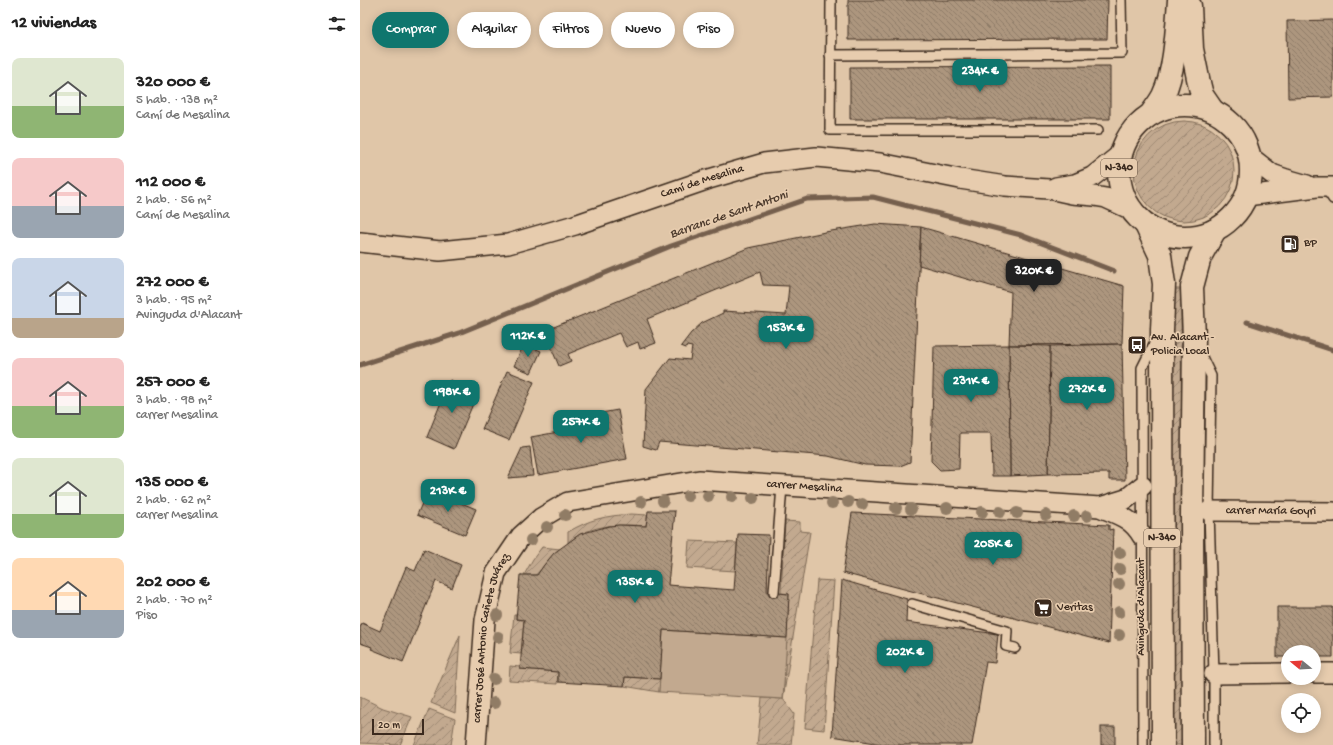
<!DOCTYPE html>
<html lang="es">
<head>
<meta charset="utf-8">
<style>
  :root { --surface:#fff; --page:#f6f6f6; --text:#222; --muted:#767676; --accent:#0f766e }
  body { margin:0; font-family:"Gochi Hand",sans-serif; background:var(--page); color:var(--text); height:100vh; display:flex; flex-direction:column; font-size:15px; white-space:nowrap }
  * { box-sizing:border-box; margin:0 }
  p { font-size:13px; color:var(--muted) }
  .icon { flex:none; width:22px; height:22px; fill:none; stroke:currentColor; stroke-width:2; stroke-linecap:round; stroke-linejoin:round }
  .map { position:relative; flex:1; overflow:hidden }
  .sheet { display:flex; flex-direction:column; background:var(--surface); width:360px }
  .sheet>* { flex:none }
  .banner { position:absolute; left:12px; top:12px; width:380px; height:36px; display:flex; gap:8px }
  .needle { width:26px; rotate:288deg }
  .tools { position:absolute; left:921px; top:645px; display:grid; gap:8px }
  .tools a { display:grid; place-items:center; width:40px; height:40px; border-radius:50%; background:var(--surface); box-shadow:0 2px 10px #0003; font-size:20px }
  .scale { position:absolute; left:12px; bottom:10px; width:52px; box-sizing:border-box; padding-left:4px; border:2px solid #3b2a1e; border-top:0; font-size:11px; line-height:14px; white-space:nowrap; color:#3b2a1e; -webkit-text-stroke:3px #e7ccae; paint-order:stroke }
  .price { position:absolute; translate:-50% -34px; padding:0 9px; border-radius:8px; background:var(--accent); color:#fff; font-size:13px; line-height:26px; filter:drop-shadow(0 1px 2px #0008) }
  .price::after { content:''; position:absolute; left:50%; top:24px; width:12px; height:9px; margin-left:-6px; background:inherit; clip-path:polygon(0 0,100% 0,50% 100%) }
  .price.current { background:#222; color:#fff }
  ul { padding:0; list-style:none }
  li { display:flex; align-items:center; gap:12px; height:100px; padding:0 12px }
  li span { display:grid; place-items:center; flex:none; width:112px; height:80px; border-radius:8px; color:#555 }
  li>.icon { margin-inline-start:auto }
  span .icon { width:48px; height:48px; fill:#fffc; stroke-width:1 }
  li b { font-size:17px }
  h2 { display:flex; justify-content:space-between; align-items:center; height:48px; padding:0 12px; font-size:17px }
  .pill { padding:0 14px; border-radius:18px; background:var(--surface); box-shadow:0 2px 10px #0003; font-size:14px; line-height:36px }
  .pill.current { background:var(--accent); color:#fff }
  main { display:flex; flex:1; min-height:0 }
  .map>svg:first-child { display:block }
</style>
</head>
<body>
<main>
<section class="sheet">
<h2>12 viviendas<svg class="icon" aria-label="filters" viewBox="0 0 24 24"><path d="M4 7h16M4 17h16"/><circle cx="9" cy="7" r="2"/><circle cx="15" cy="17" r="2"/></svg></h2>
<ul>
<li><span style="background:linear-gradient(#dfe7d0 60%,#8fb573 0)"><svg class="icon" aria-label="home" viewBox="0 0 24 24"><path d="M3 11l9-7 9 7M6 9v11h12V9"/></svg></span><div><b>320 000 €</b><p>5 hab. · 138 m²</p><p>Camí de Mesalina</p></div></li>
<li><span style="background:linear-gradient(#f6c9c9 60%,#9aa5b1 0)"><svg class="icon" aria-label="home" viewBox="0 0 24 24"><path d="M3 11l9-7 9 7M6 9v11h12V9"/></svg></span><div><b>112 000 €</b><p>2 hab. · 56 m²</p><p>Camí de Mesalina</p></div></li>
<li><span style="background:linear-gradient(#c9d6e8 75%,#b9a48a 0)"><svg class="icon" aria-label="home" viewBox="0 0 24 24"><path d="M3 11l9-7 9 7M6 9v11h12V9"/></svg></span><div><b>272 000 €</b><p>3 hab. · 95 m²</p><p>Avinguda d'Alacant</p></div></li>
<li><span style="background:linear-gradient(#f6c9c9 60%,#8fb573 0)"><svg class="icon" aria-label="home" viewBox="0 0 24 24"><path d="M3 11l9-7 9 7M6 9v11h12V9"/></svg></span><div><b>257 000 €</b><p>3 hab. · 98 m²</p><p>carrer Mesalina</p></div></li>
<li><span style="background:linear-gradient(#dfe7d0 70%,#8fb573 0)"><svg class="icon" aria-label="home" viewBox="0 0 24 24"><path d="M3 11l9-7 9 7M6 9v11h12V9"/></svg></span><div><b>135 000 €</b><p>2 hab. · 62 m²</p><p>carrer Mesalina</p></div></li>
<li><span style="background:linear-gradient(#ffd9b3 65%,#9aa5b1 0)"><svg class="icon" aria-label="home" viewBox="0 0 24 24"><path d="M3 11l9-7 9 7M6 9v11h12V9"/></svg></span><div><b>202 000 €</b><p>2 hab. · 70 m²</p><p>Piso</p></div></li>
</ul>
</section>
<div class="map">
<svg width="973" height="745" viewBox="0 0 973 745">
  <defs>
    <pattern id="garden-furrows" width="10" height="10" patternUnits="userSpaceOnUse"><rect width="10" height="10" fill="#c2a98f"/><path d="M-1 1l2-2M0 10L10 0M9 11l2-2" fill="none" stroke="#9f8a74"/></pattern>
    <pattern id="building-back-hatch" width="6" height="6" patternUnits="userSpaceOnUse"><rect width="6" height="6" fill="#ad967e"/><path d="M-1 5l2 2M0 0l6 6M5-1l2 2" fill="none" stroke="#8e7b67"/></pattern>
  </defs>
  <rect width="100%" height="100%" fill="#e0c6a8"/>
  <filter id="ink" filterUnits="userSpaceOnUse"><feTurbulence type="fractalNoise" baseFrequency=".025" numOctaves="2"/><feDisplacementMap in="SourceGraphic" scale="8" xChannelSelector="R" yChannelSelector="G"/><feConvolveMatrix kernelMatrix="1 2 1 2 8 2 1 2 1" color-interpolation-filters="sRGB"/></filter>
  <g filter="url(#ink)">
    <g fill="url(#garden-furrows)" stroke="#7e6a56">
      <circle cx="824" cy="171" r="50"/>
      <polygon points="810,289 821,289 823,745 812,745"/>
      <path d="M271,514L288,515L286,526C264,524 241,524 221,534C216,536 212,540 208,543V532C230,519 245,516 271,514Z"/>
      <polygon points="425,521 440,522 440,531 450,532 423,699 434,714 431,745 397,745 402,698 423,699 429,594 421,593"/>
      <polygon points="329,541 377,543 375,571 327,568"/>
      <path d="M182,547L200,549C190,556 184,565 177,575H164L173,559Z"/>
      <polygon points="457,580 474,581 464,730 445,728"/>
      <polygon points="154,615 156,615 156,619 164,620 161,654 150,653"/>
      <polygon points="100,635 95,713 71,703"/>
      <polygon points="150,666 160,667 161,669 198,672 197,684 149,681"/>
      <polygon points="265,677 300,679 299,692 264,686"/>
      <polygon points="0,697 23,708 52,717 40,745 0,743"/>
      <polygon points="69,709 95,719 91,745 54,745"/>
    </g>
    <polygon fill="#c2a98f" stroke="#7e6a56" points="303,630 427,638 423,699 299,692"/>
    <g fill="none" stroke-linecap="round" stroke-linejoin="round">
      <g stroke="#745f4e" stroke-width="5">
        <polyline points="887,322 973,350"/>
        <polyline points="0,365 99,333 311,246 447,199 513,197 661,235 754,271"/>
      </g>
    </g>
    <g fill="url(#building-back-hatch)" stroke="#3b2a1e">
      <polygon points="488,0 748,0 747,39 488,40"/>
      <polygon points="973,20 973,97 928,98 927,21"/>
      <polygon points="750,66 750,119 490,119 490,67"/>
      <polygon points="515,224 561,227 550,462 540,466 505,465 468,456 299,442 296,450 283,446 286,389 310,358 330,360 332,347 327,346 326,348 321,346 331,333 342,323 363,313 363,311 426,315 429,286 403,285 400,272 287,319 296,343 280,349 278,342 266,347 259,333 208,354 211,361 199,366 184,331 388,248 465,232"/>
      <polygon points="561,227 764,286 762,344 649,345 651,292 559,265"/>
      <polygon points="164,344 181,351 171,373 154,366"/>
      <polygon points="762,344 765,480 749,480 749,473 688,474 690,346"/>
      <polygon points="649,345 690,346 688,474 650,476"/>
      <polygon points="649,345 650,476 632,476 631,433 600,433 599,469 580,470 571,461 574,346"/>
      <polygon points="147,371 174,382 149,440 122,429"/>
      <polygon points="90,380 118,392 94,449 67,437"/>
      <polygon points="258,410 267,459 178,475 171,437 209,430 207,419"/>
      <polygon points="170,447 173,476 148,478 162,448"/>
      <polygon points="75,492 116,509 105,535 57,515 63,501 70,504"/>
      <polygon points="288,511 315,511 308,585 374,590 378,534 409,535 407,592 429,594 427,638 303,630 300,679 265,677 264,686 198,682 198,672 160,669 164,620 156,619 160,575 177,575 184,565 194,553 220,534 249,526 259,525 286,526"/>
      <polygon points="492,513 749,525 749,530 753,529 749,643 483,573"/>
      <polygon points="64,549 101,565 92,588 76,581 43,662 11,649 12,647 0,643 0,628 2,623 20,631 46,567 55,571"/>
      <polygon points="482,580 547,599 546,622 638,634 635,663 626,662 612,745 528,745 472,736"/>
      <polygon points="917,607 973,607 973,657 954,657 954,652 928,652 928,657 917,657"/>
      <rect x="741" y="727" width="14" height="18"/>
    </g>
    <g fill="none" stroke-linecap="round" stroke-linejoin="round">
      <g stroke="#3b2a1e" stroke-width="12">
        <g id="lane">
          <polyline points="471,0 470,130 738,130"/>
          <polyline points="470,55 762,53 761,0"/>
          <polyline points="965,187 973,199"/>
          <polyline points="840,353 851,376 849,511 854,674 854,745"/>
          <polyline points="414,592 422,486"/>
          <polyline points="552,604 647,631 646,646 655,648"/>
          <polyline points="783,745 782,368 796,340"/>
        </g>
      </g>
      <g stroke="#3b2a1e" stroke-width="22">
        <g id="street">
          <polyline points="889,156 912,174 926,179 947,185"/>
          <polyline points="696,187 715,184 732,177 761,154"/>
          <polyline points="886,196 957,187 973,187"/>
          <path id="s1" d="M0,242L80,251L148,244L215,225L349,179L404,163L456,157L520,163L600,179L645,186L689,189L712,194L734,196L746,198L772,210"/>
          <polyline points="740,507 766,499 782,486"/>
          <path id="s2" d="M849,511L973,512"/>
          <polyline points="954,673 973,673"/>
          <polyline points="854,674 928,673"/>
          <path id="s3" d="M116,745L125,620L136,573L161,536L181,518L208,502L339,480L740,507C758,515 772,518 782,536"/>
        </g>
      </g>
      <g stroke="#3b2a1e" stroke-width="25">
        <g id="highway">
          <polyline points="830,6 832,49 839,83 842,95 853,111"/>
          <circle cx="825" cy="171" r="66"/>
          <path d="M791,114C795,108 800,102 803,96C815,72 817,27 819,0"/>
          <polyline points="786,225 800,255 802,270 804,284 802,330 803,745"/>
          <polyline points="833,745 832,516 834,338 832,287 840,257 855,230"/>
        </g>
      </g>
      <use href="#lane" stroke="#e7ccae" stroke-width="9"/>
      <use href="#street" stroke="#e7ccae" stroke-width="19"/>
      <use href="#highway" stroke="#e7ccae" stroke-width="22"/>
    </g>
    <g fill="#907b65">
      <circle cx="328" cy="496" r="6"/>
      <circle cx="348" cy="496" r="6"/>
      <circle cx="372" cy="497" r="6"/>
      <circle cx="393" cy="498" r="6"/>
      <circle cx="303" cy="501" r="6"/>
      <circle cx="281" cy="502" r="6"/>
      <circle cx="488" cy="502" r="6"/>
      <circle cx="472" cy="503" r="6"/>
      <circle cx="502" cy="504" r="6"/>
      <circle cx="536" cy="508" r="6"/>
      <circle cx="587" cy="508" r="6"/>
      <circle cx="551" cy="509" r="6"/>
      <circle cx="622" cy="512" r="6"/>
      <circle cx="640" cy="512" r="6"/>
      <circle cx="657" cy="513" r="6"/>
      <circle cx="205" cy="515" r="6"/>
      <circle cx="686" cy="515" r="6"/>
      <circle cx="714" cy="516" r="6"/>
      <circle cx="727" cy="516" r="6"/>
      <circle cx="187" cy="527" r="6"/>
      <circle cx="171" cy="540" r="6"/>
      <circle cx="760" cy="553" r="6"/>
      <circle cx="760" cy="569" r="6"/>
      <circle cx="759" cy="584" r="6"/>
      <circle cx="759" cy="612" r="6"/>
      <circle cx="137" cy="615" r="6"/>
      <circle cx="759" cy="635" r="6"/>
      <circle cx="138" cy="637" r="6"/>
      <circle cx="134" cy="679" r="6"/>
      <circle cx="134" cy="703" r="6"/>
    </g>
  </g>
  <defs>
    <g id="fuel-square" transform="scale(1)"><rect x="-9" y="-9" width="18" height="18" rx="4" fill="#3b2a1e" stroke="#e7ccae"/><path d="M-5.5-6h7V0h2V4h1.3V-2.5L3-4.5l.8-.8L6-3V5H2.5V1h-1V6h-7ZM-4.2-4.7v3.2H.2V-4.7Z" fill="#fff"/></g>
    <g id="bus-square" transform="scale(1)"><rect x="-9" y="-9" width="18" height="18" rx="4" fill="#3b2a1e" stroke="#e7ccae"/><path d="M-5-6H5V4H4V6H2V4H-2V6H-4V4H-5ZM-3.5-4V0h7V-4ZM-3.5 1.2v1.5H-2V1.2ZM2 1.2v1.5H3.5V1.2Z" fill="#fff"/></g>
    <g id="supermarket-square" transform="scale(1)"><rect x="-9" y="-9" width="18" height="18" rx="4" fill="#3b2a1e" stroke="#e7ccae"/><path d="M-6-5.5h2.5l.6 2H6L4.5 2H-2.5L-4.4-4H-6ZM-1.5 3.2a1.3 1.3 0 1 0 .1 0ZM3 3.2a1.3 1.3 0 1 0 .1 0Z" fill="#fff"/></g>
  </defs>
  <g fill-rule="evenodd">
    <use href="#fuel-square" x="930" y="244"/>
    <use href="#bus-square" x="777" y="345"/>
    <use href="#supermarket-square" x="683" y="608"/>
  </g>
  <g text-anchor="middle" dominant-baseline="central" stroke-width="3.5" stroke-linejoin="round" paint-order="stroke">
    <g fill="#e7ccae" stroke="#6f5b49" stroke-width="1">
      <rect x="741" y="159" width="36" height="18" rx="3"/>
      <rect x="784" y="529" width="36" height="18" rx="3"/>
    </g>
    <g font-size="11" font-weight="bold" fill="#3b2a1e">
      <text x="759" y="168">N-340</text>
      <text x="802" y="538">N-340</text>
    </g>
    <g font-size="12" fill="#3b2a1e" stroke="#e7ccae">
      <text stroke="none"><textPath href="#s1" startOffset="353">Camí de Mesalina</textPath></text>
      <text stroke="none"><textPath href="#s3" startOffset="515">carrer Mesalina</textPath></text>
      <text stroke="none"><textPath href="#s2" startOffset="62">carrer María Goyri</textPath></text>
      <text transform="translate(782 607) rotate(-90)">Avinguda d'Alacant</text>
      <text stroke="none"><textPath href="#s3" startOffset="109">carrer José Antonio Cañete Juárez</textPath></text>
    </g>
    <g font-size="12" fill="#3b2a1e" stroke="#e7ccae" text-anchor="start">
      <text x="944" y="244">BP</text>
      <text x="791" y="338">Av. Alacant -<tspan x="791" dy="14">Policia Local</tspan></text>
      <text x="697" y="608">Veritas</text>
    </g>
    <g font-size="13" font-style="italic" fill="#4e3c2e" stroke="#e7ccae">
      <text transform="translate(369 215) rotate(-19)">Barranc de Sant Antoni</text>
    </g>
  </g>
</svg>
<div class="tools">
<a><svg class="needle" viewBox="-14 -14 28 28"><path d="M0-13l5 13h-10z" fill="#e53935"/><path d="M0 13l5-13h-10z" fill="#767676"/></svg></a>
<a><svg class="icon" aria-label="locate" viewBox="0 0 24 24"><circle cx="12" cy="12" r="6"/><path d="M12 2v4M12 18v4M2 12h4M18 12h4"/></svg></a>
</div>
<div class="scale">20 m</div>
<b class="price" style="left:620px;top:93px">234K €</b>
<b class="price current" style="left:674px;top:293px">320K €</b>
<b class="price" style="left:426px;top:350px">153K €</b>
<b class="price" style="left:168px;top:358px">112K €</b>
<b class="price" style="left:611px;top:403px">231K €</b>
<b class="price" style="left:727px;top:411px">272K €</b>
<b class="price" style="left:92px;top:414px">198K €</b>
<b class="price" style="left:221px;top:444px">257K €</b>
<b class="price" style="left:88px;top:513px">213K €</b>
<b class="price" style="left:633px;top:566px">205K €</b>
<b class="price" style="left:275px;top:604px">135K €</b>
<b class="price" style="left:545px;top:674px">202K €</b>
<div class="banner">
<a class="pill current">Comprar</a>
<a class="pill">Alquilar</a>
<a class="pill">Filtros</a>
<a class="pill">Nuevo</a>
<a class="pill">Piso</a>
</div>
</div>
</main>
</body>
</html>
